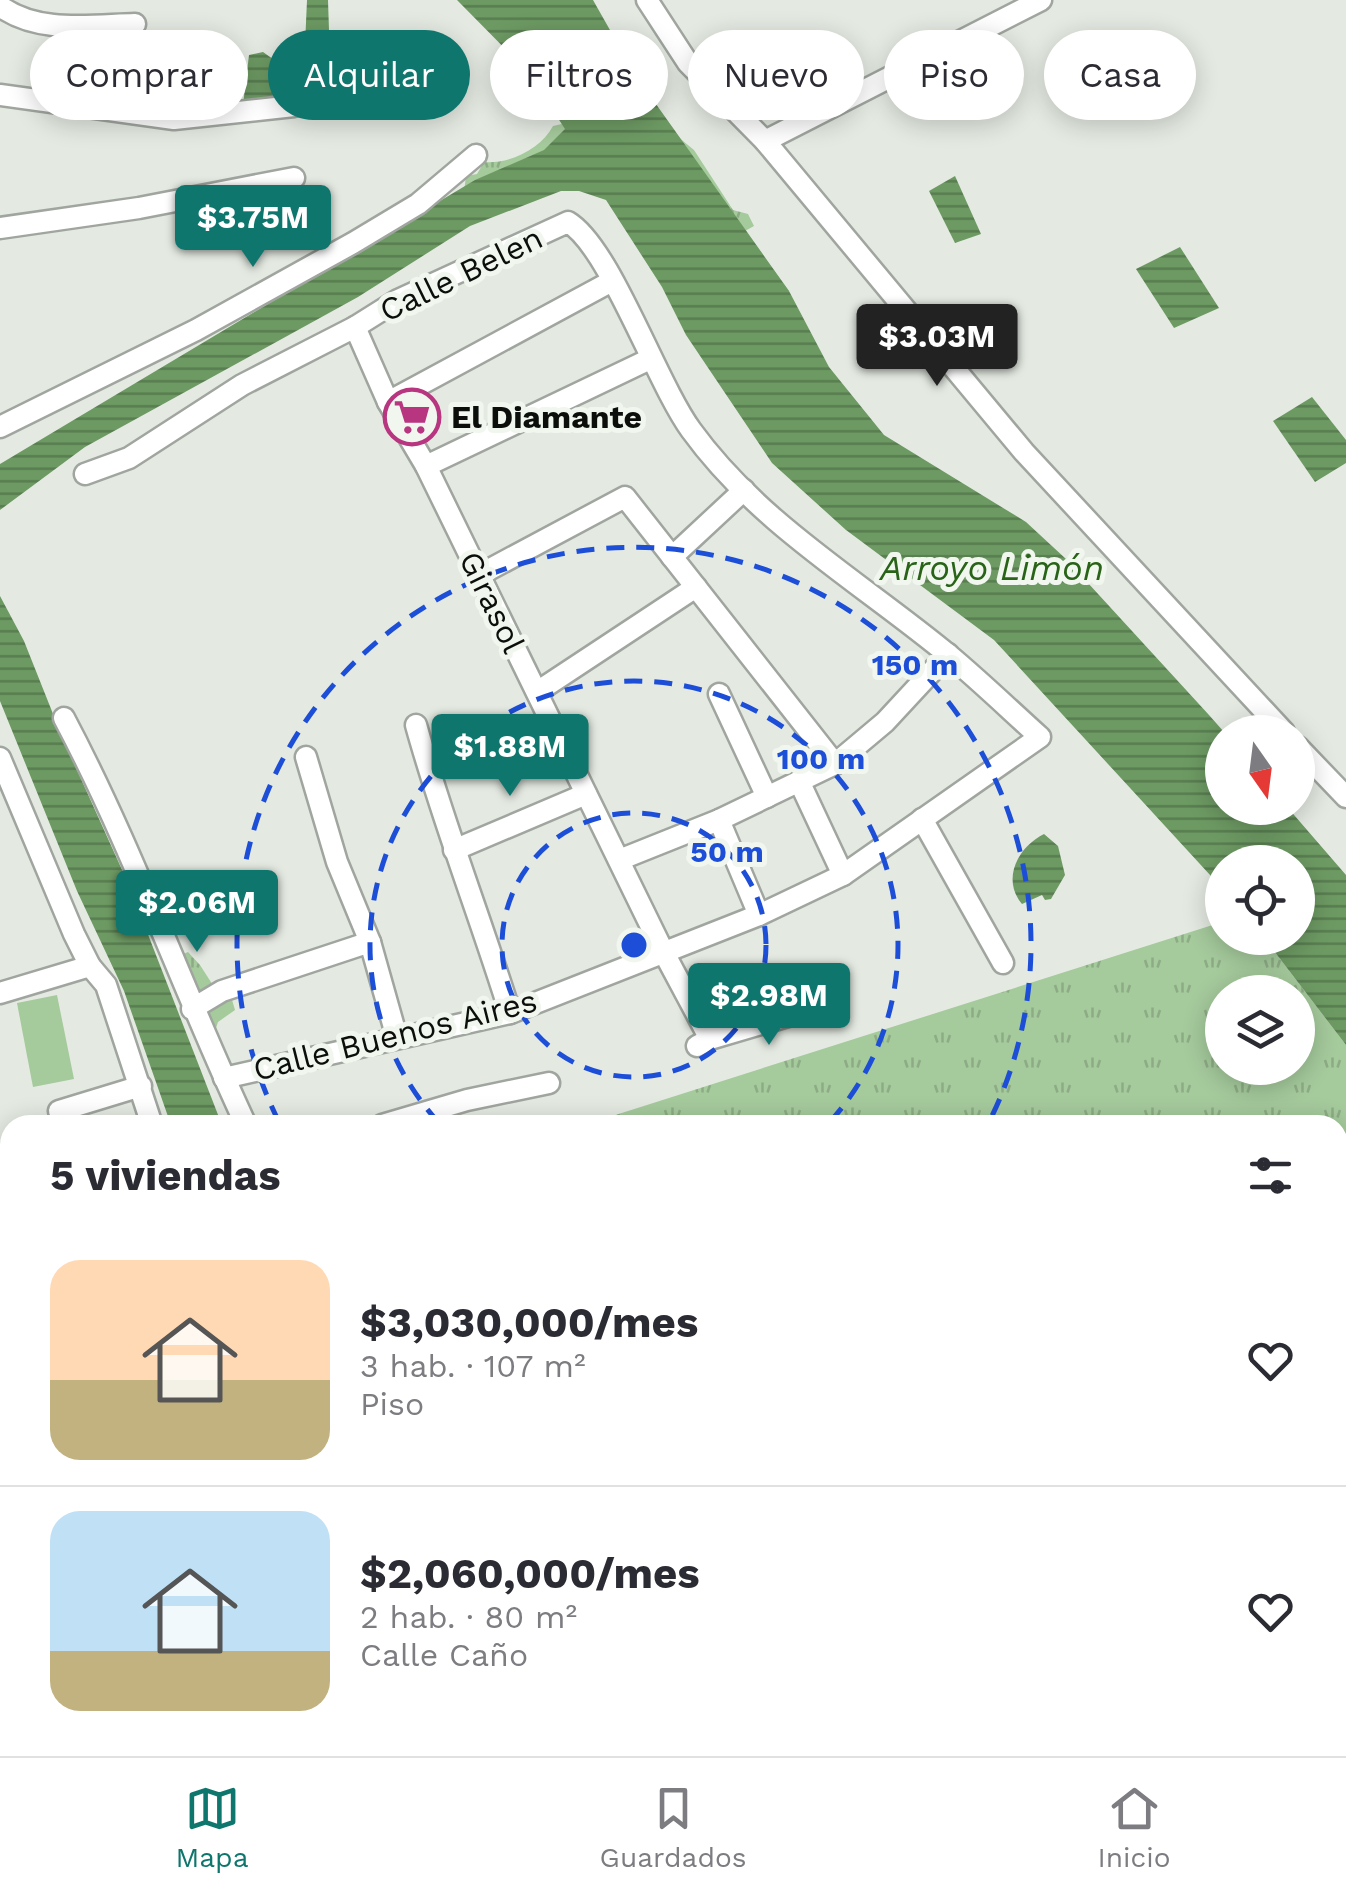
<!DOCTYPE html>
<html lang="es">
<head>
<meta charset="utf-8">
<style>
  :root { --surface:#fff; --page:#f2f2f3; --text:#2b2b33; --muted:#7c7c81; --line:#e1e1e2; --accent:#0f766e }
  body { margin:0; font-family:"Work Sans",sans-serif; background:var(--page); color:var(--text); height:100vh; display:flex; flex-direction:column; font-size:38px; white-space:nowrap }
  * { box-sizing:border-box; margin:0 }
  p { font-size:32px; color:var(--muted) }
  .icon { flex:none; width:55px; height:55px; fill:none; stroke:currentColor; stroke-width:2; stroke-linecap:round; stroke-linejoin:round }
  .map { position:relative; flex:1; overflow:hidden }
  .details { position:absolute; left:0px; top:1115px; width:1348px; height:642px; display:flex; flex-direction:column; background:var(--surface); border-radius:30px 30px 0 0; box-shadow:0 5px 25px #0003 }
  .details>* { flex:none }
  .top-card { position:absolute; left:30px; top:30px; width:1288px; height:90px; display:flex; gap:20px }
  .needle { width:65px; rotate:166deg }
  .buttons { position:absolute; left:1205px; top:715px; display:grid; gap:20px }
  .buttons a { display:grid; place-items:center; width:110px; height:110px; border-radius:50%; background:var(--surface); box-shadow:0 5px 25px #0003; font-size:50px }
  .price { position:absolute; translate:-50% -85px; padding:0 22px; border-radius:10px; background:var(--accent); color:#fff; font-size:32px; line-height:65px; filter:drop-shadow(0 2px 5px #0008) }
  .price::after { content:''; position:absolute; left:50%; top:60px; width:30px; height:22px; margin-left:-15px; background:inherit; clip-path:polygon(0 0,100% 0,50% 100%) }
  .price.active { background:#222; color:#fff }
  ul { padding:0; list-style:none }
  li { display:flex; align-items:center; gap:30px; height:250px; padding:0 50px }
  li+li { border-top:2px solid var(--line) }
  li span { display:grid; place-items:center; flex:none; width:280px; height:200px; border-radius:30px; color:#555 }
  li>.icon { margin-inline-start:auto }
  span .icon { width:120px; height:120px; fill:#fffc; stroke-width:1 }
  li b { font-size:42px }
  h2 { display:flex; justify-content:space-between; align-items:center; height:120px; padding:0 50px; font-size:42px }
  .pill { padding:0 35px; border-radius:45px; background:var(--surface); box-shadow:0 5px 25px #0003; font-size:35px; line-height:90px }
  .pill.active { background:var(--accent); color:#fff }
  .tab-bar { display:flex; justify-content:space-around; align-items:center; height:140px; border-top:2px solid var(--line); background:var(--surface); font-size:28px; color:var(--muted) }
  .tab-bar a { display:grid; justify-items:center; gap:5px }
  .tab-bar .active { color:var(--accent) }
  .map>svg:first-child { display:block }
</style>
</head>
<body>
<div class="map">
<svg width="1346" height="1756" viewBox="0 0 1346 1756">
  <defs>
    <pattern id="grass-tufts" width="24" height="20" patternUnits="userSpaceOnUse" patternTransform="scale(2.5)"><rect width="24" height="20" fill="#a5ca9c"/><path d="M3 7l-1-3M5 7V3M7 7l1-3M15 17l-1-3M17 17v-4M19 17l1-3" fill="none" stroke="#8dac85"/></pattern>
    <pattern id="water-rules" width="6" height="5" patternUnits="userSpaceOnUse" patternTransform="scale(2.5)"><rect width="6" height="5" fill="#6d9a63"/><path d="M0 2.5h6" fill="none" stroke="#587c50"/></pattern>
  </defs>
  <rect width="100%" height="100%" fill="#e4eae2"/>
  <g fill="url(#grass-tufts)" fill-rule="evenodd">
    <path d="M566,123L565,139L558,149L464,192L466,176L477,174L484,162C510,164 541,149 553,126Z"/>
    <polygon points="677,136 694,150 733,210 748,214 754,226 745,231 789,291 781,296"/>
    <path d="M1222,922V938H1264L1346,1045V1756H127L131,1748H1338V1125H584ZM1222,992H1298V1068H1222Z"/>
    <polygon points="188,952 200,965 216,990 199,996 182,962 183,954"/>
    <polygon points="230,993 235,1010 218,1022 215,1031 210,1033 201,1010"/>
  </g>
  <polygon fill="#a5ca9c" points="57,995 74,1079 33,1087 17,1003"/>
  <g fill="url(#water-rules)">
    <path d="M307,0H328L330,61C349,62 365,55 385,54L387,82L375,84L371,76L363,78L354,87L303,90Z"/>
    <polygon points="457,0 593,0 636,76 789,291 829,367 884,435 1026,522 1066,559 1209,715 1224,732 1222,808 1288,808 1346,875 1346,1045 1264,938 1298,938 1298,862 1222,862 1222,888 994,640 846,530 772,463 686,335 662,287 606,200 579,191 561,191 470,226 358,297 85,447 0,510 0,464 475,180 544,150 565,129 528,72"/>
    <polygon points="263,52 287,69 295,96 243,105 249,55"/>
    <polygon points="955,176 981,234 955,243 929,191"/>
    <polygon points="1180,247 1219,308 1174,328 1136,269"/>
    <polygon points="1312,397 1346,440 1346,463 1315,482 1273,421"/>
    <polygon points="0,596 24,641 63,739 128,883 222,1125 171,1125 124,991 77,891 0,701"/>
    <path d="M1044,834L1058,846L1065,875L1051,899L1045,900L1042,895L1022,904C1001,879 1018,847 1044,834Z"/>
    <polygon points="56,1748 117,1748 112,1756 53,1756"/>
  </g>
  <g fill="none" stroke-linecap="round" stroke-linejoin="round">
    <g stroke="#a0a69f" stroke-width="25">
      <g id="minor">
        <polyline points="647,0 688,63 765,141 1024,452 1284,732"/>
        <path d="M0,6C37,34 92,25 135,24"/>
        <polyline points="0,95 174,119 294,106 384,91"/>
        <polyline points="765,141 1041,0"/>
        <polyline points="0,228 139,208 294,178"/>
        <polyline points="355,327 388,402 426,466 663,951 710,1039"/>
        <polyline points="388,402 612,281"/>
        <polyline points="0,427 196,330 353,243 418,204 476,155"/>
        <polyline points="426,466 650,359"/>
        <path d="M85,474L129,458L242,385L355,327L398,300L568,222C610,247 656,382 691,430C759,524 862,583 950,656C981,682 1010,710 1040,737L843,875L759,915L510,1013L224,1078"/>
        <polyline points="672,557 744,490"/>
        <polyline points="479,575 625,497 835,764"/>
        <polyline points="537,692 696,587"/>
        <polyline points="719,694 767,797"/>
        <path d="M64,718C134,850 183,991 246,1125"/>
        <path d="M416,725C443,823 480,916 510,1013"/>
        <polyline points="1298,747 1346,797"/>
        <polyline points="306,757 337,862 370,942 397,1038"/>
        <polyline points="0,758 74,934 90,966 106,985 152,1125"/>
        <polyline points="799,781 843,875"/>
        <polyline points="922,819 1003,963"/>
        <polyline points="719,820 759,915"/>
        <polyline points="454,850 586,794"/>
        <polyline points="619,860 719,820 835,764 885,722 948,654"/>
        <polyline points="0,993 90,966"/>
        <polyline points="192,1009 222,991 370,942"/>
        <polyline points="697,1046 710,1039 822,1006"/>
        <polyline points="59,1111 141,1086"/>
        <polyline points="382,1125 467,1100 549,1083"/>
        <polyline points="0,1254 10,1250"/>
        <polyline points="0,1408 10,1405"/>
        <polyline points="0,1559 10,1559"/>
        <polyline points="0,1669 10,1669"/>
        <polyline points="446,1748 448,1756"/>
      </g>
    </g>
    <use href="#minor" stroke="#fff" stroke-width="20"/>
  </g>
  <g fill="none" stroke="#1d4ed8" stroke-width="5" stroke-dasharray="18 12">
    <circle cx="634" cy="945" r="132"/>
    <path d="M439 1123A264 264 0 1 1 829 1123"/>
    <path d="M279 1122A397 397 0 1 1 989 1122"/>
  </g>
  <defs>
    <g id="supermarket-ring" transform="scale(2.875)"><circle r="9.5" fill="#f1f7ef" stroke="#b83680" stroke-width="1.5"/><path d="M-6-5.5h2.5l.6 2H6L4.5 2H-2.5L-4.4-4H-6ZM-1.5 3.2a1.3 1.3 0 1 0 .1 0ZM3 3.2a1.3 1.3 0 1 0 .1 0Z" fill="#b83680"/></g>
  </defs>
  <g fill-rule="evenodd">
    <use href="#supermarket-ring" x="412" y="417"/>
  </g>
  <g text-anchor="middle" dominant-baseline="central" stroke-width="10" stroke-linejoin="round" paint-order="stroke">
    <g font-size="32" fill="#0c0e0b" stroke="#f1f7ef">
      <text transform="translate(461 274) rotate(-26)">Calle Belen</text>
      <text transform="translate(492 602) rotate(64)">Girasol</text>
      <text transform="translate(395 1035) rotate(-14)">Calle Buenos Aires</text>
    </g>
    <g font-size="32" font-weight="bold" fill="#0c0e0b" stroke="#f1f7ef" text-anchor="start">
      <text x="451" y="417">El Diamante</text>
    </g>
    <g font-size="35" font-style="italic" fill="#286318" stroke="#f1f7ef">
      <text x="992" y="568">Arroyo Limón</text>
    </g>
  </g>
  <circle cx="634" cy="945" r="15" fill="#1d4ed8" stroke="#f1f7ef" stroke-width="5"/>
  <g font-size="30" text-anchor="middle" font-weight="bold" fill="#1d4ed8" stroke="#f1f7ef" stroke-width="10" stroke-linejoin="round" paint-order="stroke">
    <text x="915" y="675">150 m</text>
    <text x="821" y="769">100 m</text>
    <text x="727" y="862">50 m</text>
  </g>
</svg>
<div class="buttons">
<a><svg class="needle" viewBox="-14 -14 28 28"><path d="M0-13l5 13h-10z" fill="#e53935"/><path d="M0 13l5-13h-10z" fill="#7c7c81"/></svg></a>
<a><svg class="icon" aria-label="locate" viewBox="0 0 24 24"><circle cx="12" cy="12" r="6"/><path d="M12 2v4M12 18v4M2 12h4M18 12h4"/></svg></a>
<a><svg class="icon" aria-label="layers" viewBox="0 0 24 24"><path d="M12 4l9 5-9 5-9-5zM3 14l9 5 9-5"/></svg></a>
</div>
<b class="price" style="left:253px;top:270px">$3.75M</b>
<b class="price active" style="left:937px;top:389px">$3.03M</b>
<b class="price" style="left:510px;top:799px">$1.88M</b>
<b class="price" style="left:197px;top:955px">$2.06M</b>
<b class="price" style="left:769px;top:1048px">$2.98M</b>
<div class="top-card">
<a class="pill">Comprar</a>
<a class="pill active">Alquilar</a>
<a class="pill">Filtros</a>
<a class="pill">Nuevo</a>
<a class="pill">Piso</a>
<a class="pill">Casa</a>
</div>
<section class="details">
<h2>5 viviendas<svg class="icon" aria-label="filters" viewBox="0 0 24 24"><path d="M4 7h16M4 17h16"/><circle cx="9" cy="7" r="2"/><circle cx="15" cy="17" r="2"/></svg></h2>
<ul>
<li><span style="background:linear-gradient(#ffd9b3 60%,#c2b280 0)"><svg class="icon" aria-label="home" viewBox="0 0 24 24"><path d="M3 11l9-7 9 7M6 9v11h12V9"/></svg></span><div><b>$3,030,000/mes</b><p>3 hab. · 107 m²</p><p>Piso</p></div><svg class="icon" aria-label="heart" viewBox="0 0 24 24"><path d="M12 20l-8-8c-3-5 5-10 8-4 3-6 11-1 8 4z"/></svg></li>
<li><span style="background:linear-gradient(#bfe0f5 70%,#c2b280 0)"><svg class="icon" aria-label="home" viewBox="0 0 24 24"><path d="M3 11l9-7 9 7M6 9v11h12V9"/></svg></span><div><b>$2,060,000/mes</b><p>2 hab. · 80 m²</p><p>Calle Caño</p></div><svg class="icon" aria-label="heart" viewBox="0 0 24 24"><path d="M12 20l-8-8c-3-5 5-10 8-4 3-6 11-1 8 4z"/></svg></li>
</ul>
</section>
</div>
<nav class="tab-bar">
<a class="active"><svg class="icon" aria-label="map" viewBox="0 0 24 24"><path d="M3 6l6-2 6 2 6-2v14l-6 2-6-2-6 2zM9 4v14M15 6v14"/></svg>Mapa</a>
<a><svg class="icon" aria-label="saved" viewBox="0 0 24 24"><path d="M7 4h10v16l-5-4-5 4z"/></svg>Guardados</a>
<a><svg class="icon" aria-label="home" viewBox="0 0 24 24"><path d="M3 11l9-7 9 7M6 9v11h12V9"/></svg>Inicio</a>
</nav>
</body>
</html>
